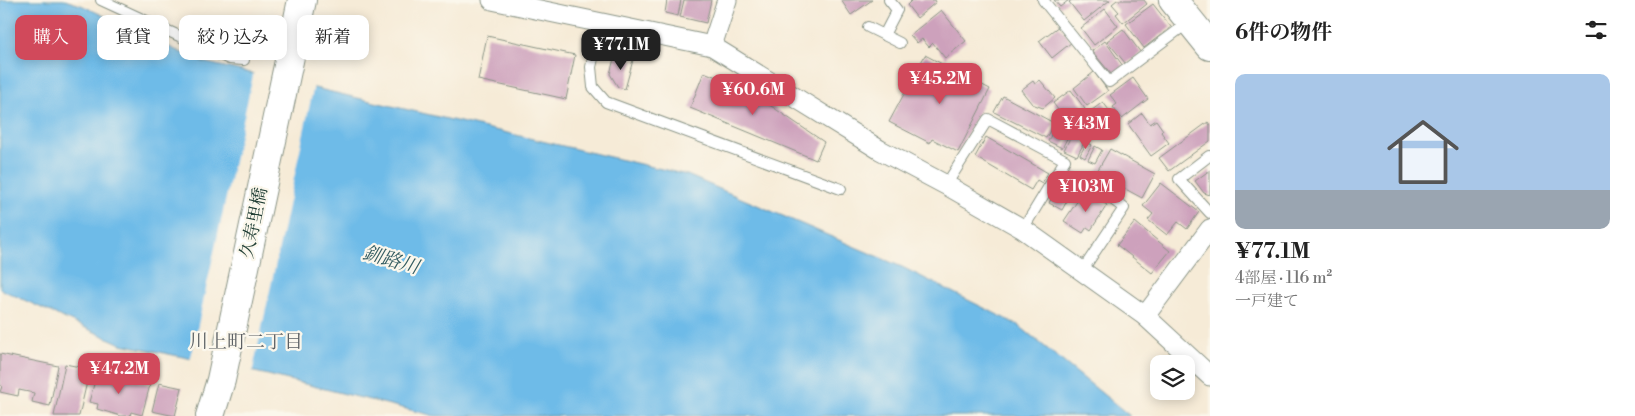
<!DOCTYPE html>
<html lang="ja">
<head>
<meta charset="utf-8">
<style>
  :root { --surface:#fff; --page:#f2f2f2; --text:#222; --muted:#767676; --line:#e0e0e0; --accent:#d1495b }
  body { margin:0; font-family:"Libre Bodoni","Noto Serif JP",serif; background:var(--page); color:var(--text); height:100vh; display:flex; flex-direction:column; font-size:19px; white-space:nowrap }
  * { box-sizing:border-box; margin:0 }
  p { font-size:16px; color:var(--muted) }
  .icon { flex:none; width:28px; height:28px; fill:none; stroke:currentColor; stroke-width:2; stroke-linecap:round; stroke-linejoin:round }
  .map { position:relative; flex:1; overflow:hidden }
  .sheet { display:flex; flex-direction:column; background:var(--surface); width:425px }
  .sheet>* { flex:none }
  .top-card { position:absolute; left:15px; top:15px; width:475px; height:45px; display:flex; gap:10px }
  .fabs { position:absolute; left:1150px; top:355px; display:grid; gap:10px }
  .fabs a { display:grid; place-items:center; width:45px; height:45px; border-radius:10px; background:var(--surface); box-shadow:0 2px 12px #0003; font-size:25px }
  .price { position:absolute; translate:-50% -42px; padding:0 11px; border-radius:10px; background:var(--accent); color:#fff; font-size:16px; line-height:32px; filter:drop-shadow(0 1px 2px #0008) }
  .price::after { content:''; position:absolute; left:50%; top:30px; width:15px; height:11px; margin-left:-8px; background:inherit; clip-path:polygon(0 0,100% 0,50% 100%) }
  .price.active { background:#222; color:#fff }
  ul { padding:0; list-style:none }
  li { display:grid; align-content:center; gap:10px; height:265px; padding:0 25px }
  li+li { border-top:1px solid var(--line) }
  li span { display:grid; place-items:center; height:155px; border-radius:10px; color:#555 }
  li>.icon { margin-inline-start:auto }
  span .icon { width:90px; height:90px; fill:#fffc; stroke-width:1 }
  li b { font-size:21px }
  h2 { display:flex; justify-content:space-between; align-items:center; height:60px; padding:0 25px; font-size:21px }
  .pill { padding:0 18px; border-radius:10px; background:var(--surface); box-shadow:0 2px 12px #0003; font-size:18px; line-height:45px }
  .pill.active { background:var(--accent); color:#fff }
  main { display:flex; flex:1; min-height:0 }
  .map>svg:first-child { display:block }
</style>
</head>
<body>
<main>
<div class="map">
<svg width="1210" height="416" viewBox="0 0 1210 416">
  <rect width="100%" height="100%" fill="#fbf7ec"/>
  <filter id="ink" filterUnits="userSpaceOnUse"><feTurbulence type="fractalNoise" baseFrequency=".02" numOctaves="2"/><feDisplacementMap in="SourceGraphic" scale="10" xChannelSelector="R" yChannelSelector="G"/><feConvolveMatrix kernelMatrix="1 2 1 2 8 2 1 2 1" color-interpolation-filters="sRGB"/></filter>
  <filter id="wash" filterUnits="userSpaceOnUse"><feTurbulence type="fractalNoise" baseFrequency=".0096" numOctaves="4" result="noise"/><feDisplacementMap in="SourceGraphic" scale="20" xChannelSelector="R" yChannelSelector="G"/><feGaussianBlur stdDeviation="1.12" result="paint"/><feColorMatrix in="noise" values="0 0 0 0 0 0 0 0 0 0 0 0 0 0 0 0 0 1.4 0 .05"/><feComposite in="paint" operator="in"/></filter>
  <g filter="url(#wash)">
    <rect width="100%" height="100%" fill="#f6ebd7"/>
    <polygon fill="#6ebbe8" stroke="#467c8e" points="0,0 64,0 81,5 199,61 687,175 902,267 1018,325 1130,416 435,416 264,374 121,344 0,289"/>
    <polygon fill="#f6ebd7" points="254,71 314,85 252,374 190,361"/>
    <g id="blocks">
      <g fill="#cda1bc">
        <polygon points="667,0 681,0 678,16 665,13"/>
        <polygon points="684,0 711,0 706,23 680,17"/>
        <polygon points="841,0 872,0 851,15"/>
        <polygon points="912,0 935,0 936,2 917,18 907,5"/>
        <polygon points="1054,0 1069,0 1060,7"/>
        <polygon points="1072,0 1110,0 1084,21 1069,2"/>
        <polygon points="1117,0 1144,0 1147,4 1123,23 1116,14 1119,12 1112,4"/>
        <polygon points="1153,4 1171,27 1144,48 1126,24"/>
        <polygon points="1105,9 1118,26 1094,45 1081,28"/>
        <polygon points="941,10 966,41 945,58 933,43 929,47 922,39 917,43 910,35"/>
        <polygon points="1059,26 1072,42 1052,58 1039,41"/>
        <polygon points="1123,29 1141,53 1126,64 1107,41"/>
        <polygon points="487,36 575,55 566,99 478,80"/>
        <polygon points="1105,41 1123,66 1112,75 1092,51"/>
        <polygon points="615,55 633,60 625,89 618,87 610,74"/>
        <polygon points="925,55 990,89 958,152 932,139 930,143 889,122"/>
        <polygon points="704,72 746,89 824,142 816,160 690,108"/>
        <polygon points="1094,72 1108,91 1087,106 1074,88"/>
        <polygon points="1133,78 1148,99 1122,119 1113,107 1117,104 1110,95"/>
        <polygon points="1040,80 1055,98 1043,108 1032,104 1021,90 1033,81 1035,84"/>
        <polygon points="1071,90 1085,109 1067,122 1053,103"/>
        <polygon points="1003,96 1054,123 1046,138 994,112"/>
        <polygon points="1103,102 1117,121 1096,136 1092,130 1089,132 1085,127 1081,129 1074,120 1082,115 1084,116"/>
        <polygon points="1142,113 1150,124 1156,120 1163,130 1161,132 1169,143 1151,156 1128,124"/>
        <polygon points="1208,122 1210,125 1210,141 1169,171 1159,158"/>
        <polygon points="1056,125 1070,133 1062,148 1048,141"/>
        <polygon points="1072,134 1085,141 1077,156 1064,150"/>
        <polygon points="986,137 1048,173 1042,183 1037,180 1031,190 975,157"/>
        <polygon points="1087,142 1092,145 1085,158 1080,155"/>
        <polygon points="1095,146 1102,150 1095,163 1088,160"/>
        <polygon points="1110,149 1155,174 1142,198 1096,173"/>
        <polygon points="1068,168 1081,175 1062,210 1049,203"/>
        <polygon points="1210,170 1210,195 1204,193 1195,181"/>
        <polygon points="1161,183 1199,212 1187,229 1178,222 1167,235 1148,220 1153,214 1143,206"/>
        <polygon points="1084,191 1107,205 1091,230 1087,227 1083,233 1064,221"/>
        <polygon points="1135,222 1170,251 1152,273 1117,245"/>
        <polygon points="0,354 58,366 50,406 32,402 34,393 19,390 18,396 0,392 2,386 0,385"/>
        <polygon points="65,364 90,369 79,416 54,416"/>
        <polygon points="98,370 150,385 142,415 131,412 130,416 121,416 97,409 98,404 89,402"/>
        <polygon points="159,383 182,388 175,416 152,411"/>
      </g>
    </g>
  </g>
  <g filter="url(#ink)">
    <use href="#blocks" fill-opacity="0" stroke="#8a9486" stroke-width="1"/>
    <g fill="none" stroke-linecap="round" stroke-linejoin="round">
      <g stroke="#8a9486" stroke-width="12">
        <g id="lane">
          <polyline points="101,0 229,59 244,60"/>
          <polyline points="1043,0 1109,82 1189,22"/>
          <polyline points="601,24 591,67 593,87 606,102 841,189"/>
          <polyline points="868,27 900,43"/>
          <polyline points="884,35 897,10 889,0"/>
          <polyline points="1209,156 1179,179 1210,213"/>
          <polyline points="946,185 988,119 1065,160 1023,229"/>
          <polyline points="1082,271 1124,208 1098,189"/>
        </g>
      </g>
      <g stroke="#8a9486" stroke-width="21">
        <g id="street">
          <polyline points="492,0 712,46 880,150 946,185 1023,229 1145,316 1210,376"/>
          <polyline points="712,46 727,0"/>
          <polyline points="1145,316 1210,229"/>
        </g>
      </g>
      <g stroke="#8a9486" stroke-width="30">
        <g id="secondary">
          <polyline points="1173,0 1210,46"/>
          <polyline points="210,416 221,380 302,0"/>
        </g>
      </g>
      <use href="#lane" stroke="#fff" stroke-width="10"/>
      <use href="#street" stroke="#fff" stroke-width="19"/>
      <use href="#secondary" stroke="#fff" stroke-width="28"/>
    </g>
  </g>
  <g text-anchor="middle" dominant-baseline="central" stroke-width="4.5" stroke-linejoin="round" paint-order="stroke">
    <g font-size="18" fill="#1f3d34" stroke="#fbf7ec">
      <text transform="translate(254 223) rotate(-78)">久寿里橋</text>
    </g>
    <g font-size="19" font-style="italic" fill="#335c61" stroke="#fbf7ec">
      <text transform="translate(391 260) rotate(16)">釧路川</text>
    </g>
    <g font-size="19" fill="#5c6064" stroke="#fbf7ec">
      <text x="246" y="342">川上町二丁目</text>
    </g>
  </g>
</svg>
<div class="fabs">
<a><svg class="icon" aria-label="layers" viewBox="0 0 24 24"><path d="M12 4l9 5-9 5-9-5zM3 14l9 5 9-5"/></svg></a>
</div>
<b class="price active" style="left:621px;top:71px">¥77.1M</b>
<b class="price" style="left:940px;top:105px">¥45.2M</b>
<b class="price" style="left:753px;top:116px">¥60.6M</b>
<b class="price" style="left:1086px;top:150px">¥43M</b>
<b class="price" style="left:1086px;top:213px">¥103M</b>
<b class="price" style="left:119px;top:395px">¥47.2M</b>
<div class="top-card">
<a class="pill active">購入</a>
<a class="pill">賃貸</a>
<a class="pill">絞り込み</a>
<a class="pill">新着</a>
</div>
</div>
<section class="sheet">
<h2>6件の物件<svg class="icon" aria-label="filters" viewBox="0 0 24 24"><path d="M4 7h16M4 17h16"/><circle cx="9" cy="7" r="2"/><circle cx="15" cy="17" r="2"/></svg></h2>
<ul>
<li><span style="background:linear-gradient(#a9c7e8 75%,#9aa5b1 0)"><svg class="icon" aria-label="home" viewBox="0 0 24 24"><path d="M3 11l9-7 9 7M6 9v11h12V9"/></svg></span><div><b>¥77.1M</b><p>4部屋 · 116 m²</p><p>一戸建て</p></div></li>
</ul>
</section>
</main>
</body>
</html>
